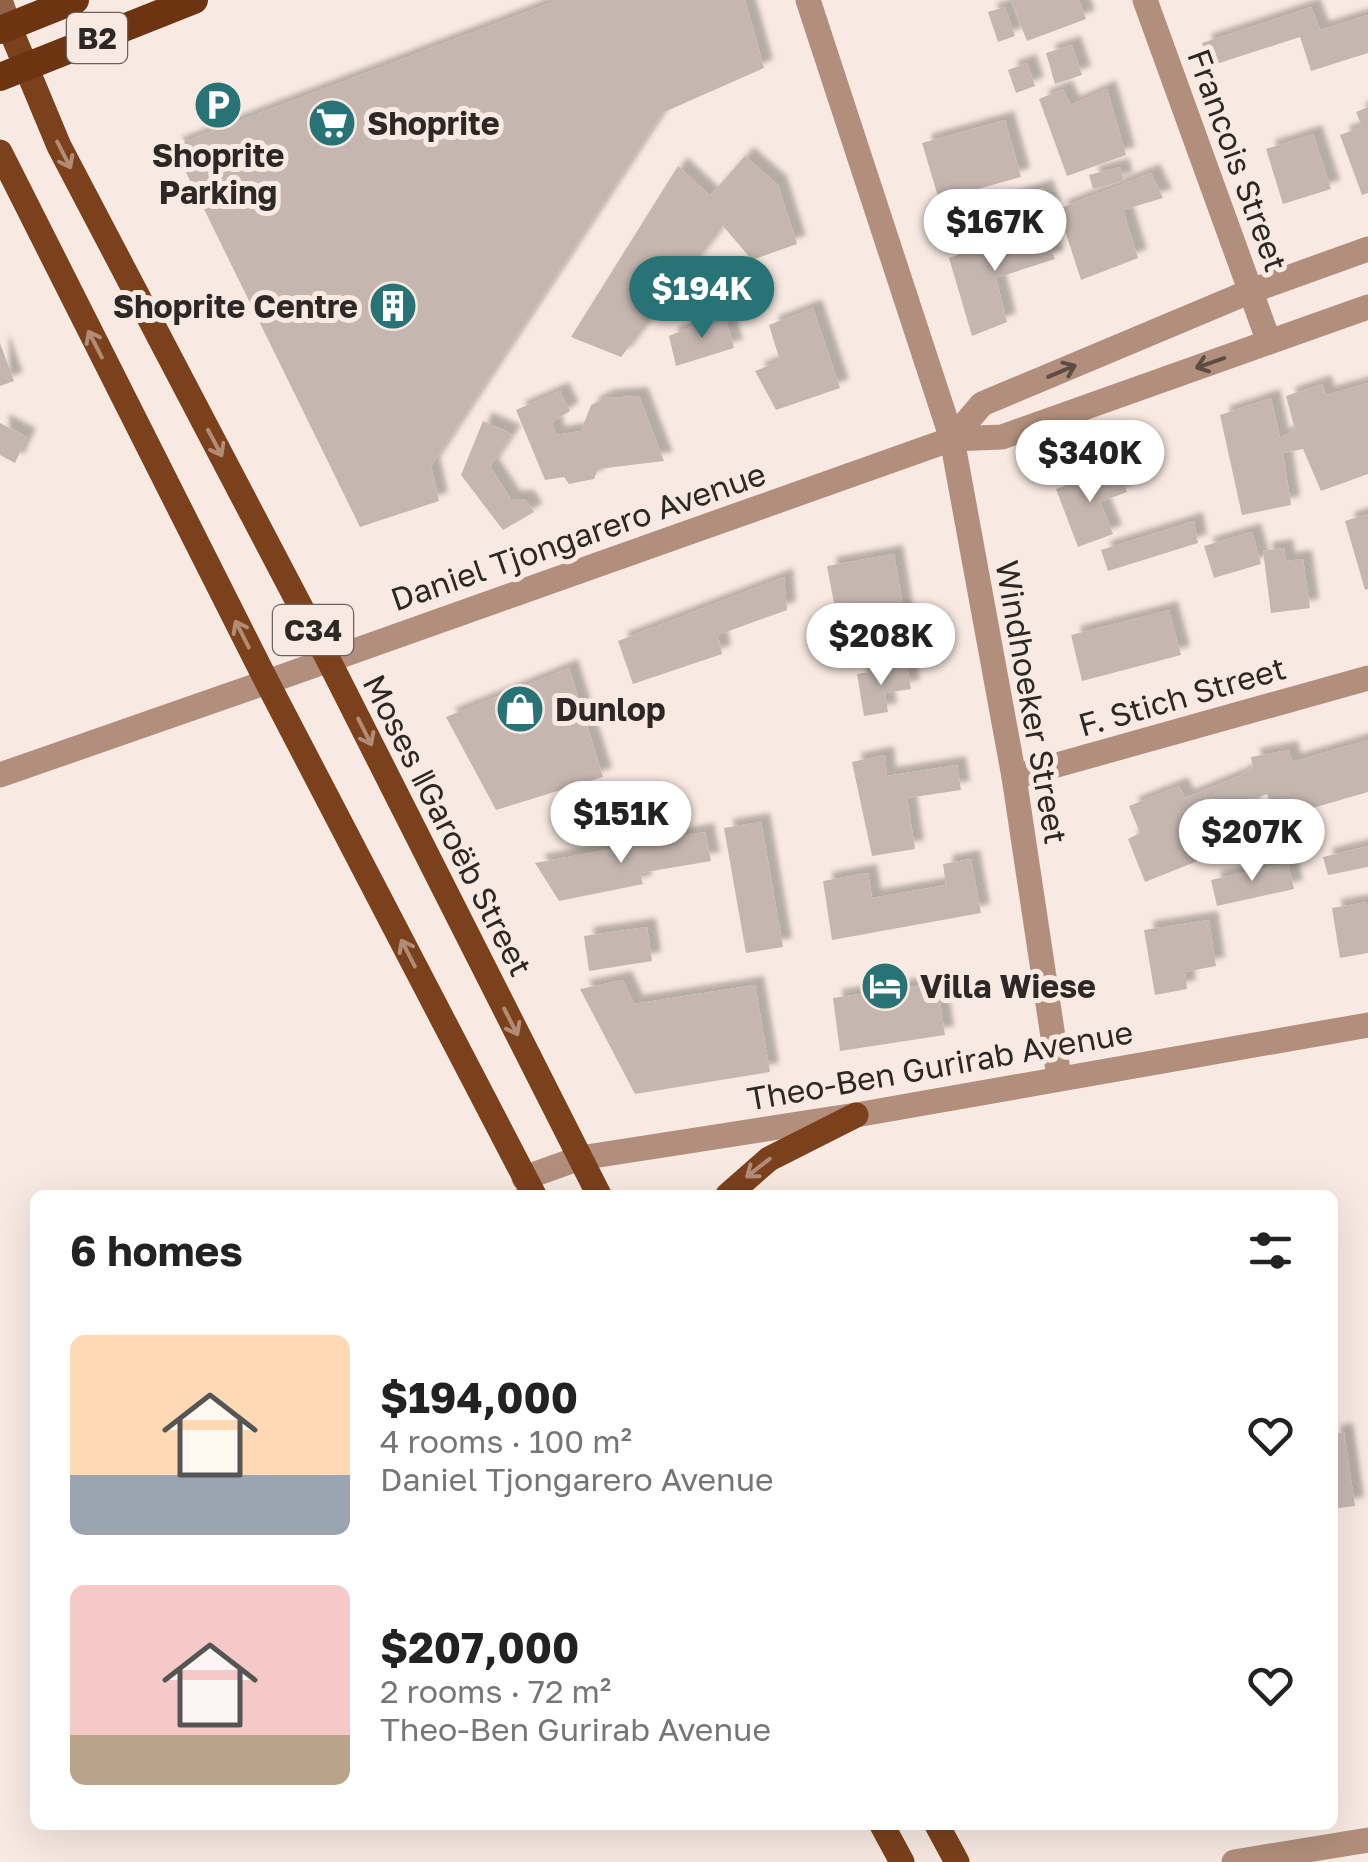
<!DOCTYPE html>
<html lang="en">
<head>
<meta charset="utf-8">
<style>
  :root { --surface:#fff; --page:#f6f6f6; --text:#222; --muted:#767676; --accent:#287376 }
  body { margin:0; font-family:"Golos Text",sans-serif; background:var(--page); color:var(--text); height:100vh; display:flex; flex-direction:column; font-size:38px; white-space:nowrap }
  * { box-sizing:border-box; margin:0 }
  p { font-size:32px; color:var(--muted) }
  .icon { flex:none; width:55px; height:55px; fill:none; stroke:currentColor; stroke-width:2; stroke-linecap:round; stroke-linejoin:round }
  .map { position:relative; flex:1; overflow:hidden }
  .drawer { position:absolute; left:30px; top:1190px; width:1308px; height:640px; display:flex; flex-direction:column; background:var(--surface); border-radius:15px; box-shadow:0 10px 40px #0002 }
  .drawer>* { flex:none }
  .price { position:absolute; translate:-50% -85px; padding:0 22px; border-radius:35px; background:#fff; color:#222; font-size:32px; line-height:65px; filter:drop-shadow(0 2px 5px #0008) }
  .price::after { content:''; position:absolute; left:50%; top:60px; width:30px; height:22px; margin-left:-15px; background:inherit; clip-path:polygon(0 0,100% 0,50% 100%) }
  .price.on { background:var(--accent); color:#fff }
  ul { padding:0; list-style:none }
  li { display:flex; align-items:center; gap:30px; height:250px; padding:0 40px }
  li span { display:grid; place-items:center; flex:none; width:280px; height:200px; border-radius:15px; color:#555 }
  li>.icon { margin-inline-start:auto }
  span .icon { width:120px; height:120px; fill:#fffc; stroke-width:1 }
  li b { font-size:42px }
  h2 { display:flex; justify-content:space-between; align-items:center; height:120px; padding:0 40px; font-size:42px }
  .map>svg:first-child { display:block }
</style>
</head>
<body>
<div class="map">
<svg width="1368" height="1862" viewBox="0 0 1368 1862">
  <defs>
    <filter id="shadow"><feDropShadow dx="9" dy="-9" stdDeviation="2.5" flood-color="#0004"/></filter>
  </defs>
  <rect width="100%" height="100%" fill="#f8eae2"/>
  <g fill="#c5b7b0" filter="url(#shadow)">
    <polygon points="558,0 745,0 764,68 662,113 431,466 439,501 360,527 173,146"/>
    <polygon points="1011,0 1079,0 1086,19 1027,41"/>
    <polygon points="1005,7 1015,36 998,42 988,12"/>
    <polygon points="1311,7 1320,30 1368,15 1368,53 1311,71 1300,37 1210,66 1202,43"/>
    <polygon points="1072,45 1082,75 1055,84 1046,53"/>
    <polygon points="1027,63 1035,86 1016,93 1008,70"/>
    <polygon points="1063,89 1071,105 1107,89 1126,155 1067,176 1039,99"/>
    <polygon points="1368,107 1368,193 1362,195 1340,135 1362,127 1356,112"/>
    <polygon points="1005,120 1021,177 939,200 922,143"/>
    <polygon points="1313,134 1331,189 1283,204 1266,149"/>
    <polygon points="745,156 778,185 797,244 752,260 723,226 621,357 571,337 678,166 710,196"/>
    <polygon points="1120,167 1124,181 1093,189 1089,175"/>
    <polygon points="1151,173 1163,198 1123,210 1138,258 1081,280 1058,209"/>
    <polygon points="1044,188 1051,210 957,241 951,219"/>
    <polygon points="1042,225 1055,259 996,278 1007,322 972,336 949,258"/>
    <polygon points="813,308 840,388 776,410 755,371 780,361 769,325"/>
    <polygon points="724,313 734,348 676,366 669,336"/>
    <polygon points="0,343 14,381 0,386"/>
    <polygon points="1368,383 1368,474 1321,491 1303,449 1283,453 1291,505 1242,515 1220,415 1271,398 1280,438 1295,430 1286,396 1322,384 1326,395"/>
    <polygon points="560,391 570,411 552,422 556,435 581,431 591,405 605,398 639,396 664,461 598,469 594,479 569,484 564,477 545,480 516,410"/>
    <polygon points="483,421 512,434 490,467 511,499 525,499 534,512 503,530 461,475"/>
    <polygon points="0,423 27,437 15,463 0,455"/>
    <polygon points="1117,467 1127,492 1100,502 1113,534 1078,547 1056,489"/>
    <polygon points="1368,514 1368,589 1365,590 1345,521"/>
    <polygon points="1194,521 1198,543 1108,571 1101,550"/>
    <polygon points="1252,532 1261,564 1214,578 1204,546"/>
    <polygon points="1284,548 1286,561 1303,559 1310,608 1271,613 1263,551"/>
    <polygon points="894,554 905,619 839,630 827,566"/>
    <polygon points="784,577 787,610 718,635 722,654 633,684 618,641"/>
    <polygon points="1169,610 1181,655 1082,681 1071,635"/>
    <polygon points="907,666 911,689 885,693 888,712 864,716 857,674"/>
    <polygon points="569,668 603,777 496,810 446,717"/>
    <polygon points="1368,740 1368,792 1306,810 1273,813 1267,794 1248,801 1262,835 1233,847 1223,822 1190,835 1200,860 1145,882 1128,839 1140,833 1129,806 1179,786 1185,798 1239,776 1253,767 1251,757 1289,750 1292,762"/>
    <polygon points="885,755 887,776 957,765 961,790 907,798 915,849 872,856 852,762"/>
    <polygon points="761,822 783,947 746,953 724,828"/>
    <polygon points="705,832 711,861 640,873 643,884 559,901 535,863"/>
    <polygon points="1368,846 1368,867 1328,875 1323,857"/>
    <polygon points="971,859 981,913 832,940 823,881 868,873 872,898 946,885 943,864"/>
    <polygon points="1288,863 1294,889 1217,906 1211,880"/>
    <polygon points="1368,902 1368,953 1340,958 1332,908"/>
    <polygon points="1209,920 1216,966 1185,972 1187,989 1155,995 1144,930"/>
    <polygon points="647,927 652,961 589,971 584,936"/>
    <polygon points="623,980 634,1004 755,985 770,1072 635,1094 580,989"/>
    <polygon points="937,983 945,1035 840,1051 833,998"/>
    <polygon points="1344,1432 1355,1506 1332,1509 1332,1434"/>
  </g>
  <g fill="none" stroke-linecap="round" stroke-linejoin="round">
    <g stroke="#b28f7c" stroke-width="25">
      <polyline points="808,0 952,439 1014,777 1059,1077"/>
      <polyline points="1145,0 1269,342"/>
      <polyline points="0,775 267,682"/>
      <polyline points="1014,777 1368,678"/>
      <polyline points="524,1178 580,1158 856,1115 1368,1025"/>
    </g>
    <g stroke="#b28f7c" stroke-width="25">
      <polyline points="952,439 982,404 1251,291 1368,249"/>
      <polyline points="267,682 952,439 1002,437 1368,307"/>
      <polyline points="1234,1862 1368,1840"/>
    </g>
    <polyline stroke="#936146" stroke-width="25" points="0,0 9,26"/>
    <g stroke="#7b401c" stroke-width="25">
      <polyline points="9,26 59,146 328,659 599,1195"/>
      <polyline points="0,152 267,682 534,1195"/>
      <polyline points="728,1195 769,1159 856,1115"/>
      <polyline points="882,1825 902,1862"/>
      <polyline points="937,1825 957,1862"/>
    </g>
    <g stroke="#6c3410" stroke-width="28">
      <polyline points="0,30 75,0"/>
      <polyline points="0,77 194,0"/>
    </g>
  </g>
  <defs><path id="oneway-shaft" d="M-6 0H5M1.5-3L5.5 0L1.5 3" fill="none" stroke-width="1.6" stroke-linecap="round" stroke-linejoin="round" transform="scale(2.5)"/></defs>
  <g stroke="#b38c75">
    <use href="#oneway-shaft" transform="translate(64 155) rotate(63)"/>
    <use href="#oneway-shaft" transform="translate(95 344) rotate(-117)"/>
    <use href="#oneway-shaft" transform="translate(215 443) rotate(62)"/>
    <use href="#oneway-shaft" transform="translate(242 634) rotate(-117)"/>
    <use href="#oneway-shaft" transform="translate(365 732) rotate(63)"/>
    <use href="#oneway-shaft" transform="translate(408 953) rotate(-117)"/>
    <use href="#oneway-shaft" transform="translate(511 1022) rotate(63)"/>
    <use href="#oneway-shaft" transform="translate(758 1168) rotate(142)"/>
  </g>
  <g stroke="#5c4c43">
    <use href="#oneway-shaft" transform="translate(1210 363) rotate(161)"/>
    <use href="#oneway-shaft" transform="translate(1062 371) rotate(-23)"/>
  </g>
  <defs>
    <g id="parking-disc" transform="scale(2.5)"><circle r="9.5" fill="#287376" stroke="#f8eae2"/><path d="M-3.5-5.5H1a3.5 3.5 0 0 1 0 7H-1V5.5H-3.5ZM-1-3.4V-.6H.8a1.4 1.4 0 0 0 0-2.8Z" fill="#fff"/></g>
    <g id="supermarket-disc" transform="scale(2.5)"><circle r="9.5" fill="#287376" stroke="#f8eae2"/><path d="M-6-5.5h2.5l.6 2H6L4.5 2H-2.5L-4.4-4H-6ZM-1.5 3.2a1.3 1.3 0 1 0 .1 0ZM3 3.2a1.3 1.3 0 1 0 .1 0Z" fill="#fff"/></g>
    <g id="building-disc" transform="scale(2.5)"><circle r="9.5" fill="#287376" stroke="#f8eae2"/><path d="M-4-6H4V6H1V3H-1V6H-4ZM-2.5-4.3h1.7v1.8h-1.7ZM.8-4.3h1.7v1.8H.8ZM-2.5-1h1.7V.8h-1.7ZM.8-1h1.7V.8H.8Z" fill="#fff"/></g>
    <g id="shop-disc" transform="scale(2.5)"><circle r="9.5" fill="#287376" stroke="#f8eae2"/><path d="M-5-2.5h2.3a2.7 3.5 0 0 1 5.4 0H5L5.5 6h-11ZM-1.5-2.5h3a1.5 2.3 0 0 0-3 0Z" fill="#fff"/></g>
    <g id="hotel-disc" transform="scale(2.5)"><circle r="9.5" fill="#287376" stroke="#f8eae2"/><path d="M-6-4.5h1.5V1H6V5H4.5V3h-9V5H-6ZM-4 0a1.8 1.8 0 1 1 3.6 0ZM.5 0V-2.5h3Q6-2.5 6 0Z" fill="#fff"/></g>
  </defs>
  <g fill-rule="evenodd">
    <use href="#parking-disc" x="218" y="105"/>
    <use href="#supermarket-disc" x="332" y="123"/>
    <use href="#building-disc" x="393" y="306"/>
    <use href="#shop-disc" x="520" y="709"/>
    <use href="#hotel-disc" x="885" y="986"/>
  </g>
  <g text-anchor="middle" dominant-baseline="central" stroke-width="10" stroke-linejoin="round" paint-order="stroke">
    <g fill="#f8eae2" stroke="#6a625e" stroke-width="2.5">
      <rect x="67" y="13" width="60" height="50" rx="8"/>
      <rect x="273" y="605" width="80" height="50" rx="8"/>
    </g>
    <g font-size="30" font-weight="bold" fill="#2d2825">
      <text x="97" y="38">B2</text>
      <text x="313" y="630">C34</text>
    </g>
    <g font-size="32" font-weight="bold" fill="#2d2825" stroke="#f8eae2" text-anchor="start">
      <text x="367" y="123">Shoprite</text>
      <text x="218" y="155" text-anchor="middle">Shoprite<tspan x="218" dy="37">Parking</tspan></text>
      <text x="358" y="306" text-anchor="end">Shoprite Centre</text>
      <text x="555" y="709">Dunlop</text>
      <text x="920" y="986">Villa Wiese</text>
    </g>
    <g font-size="32" fill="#2d2825" stroke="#f8eae2">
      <text transform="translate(1238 160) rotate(70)">Francois Street</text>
      <text transform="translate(578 536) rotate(-19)">Daniel Tjongarero Avenue</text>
      <text transform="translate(1182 696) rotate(-16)">F. Stich Street</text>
      <text transform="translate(1032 702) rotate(80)">Windhoeker Street</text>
      <text transform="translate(448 825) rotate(63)">Moses ǁGaroëb Street</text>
      <text transform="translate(940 1065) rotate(-10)">Theo-Ben Gurirab Avenue</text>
    </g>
  </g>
</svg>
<b class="price" style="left:995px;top:274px">$167K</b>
<b class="price on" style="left:702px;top:341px">$194K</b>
<b class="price" style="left:1090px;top:505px">$340K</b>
<b class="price" style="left:881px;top:688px">$208K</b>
<b class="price" style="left:621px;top:866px">$151K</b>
<b class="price" style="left:1252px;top:884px">$207K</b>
<section class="drawer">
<h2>6 homes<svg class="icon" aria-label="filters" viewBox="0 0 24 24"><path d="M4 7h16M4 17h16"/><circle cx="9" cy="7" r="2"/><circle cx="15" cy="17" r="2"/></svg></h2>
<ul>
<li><span style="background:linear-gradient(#ffd9b3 70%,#9aa5b1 0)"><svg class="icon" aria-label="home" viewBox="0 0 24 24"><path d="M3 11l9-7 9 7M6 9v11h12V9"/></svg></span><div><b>$194,000</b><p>4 rooms · 100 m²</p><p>Daniel Tjongarero Avenue</p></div><svg class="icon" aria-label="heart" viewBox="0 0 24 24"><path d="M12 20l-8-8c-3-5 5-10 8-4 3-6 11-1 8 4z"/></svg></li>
<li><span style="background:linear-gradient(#f6c9c9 75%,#b9a48a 0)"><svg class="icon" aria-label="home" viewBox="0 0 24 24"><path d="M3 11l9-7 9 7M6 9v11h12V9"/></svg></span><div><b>$207,000</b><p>2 rooms · 72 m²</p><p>Theo-Ben Gurirab Avenue</p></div><svg class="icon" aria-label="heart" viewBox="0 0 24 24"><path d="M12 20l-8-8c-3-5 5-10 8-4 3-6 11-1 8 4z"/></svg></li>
</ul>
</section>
</div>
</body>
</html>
